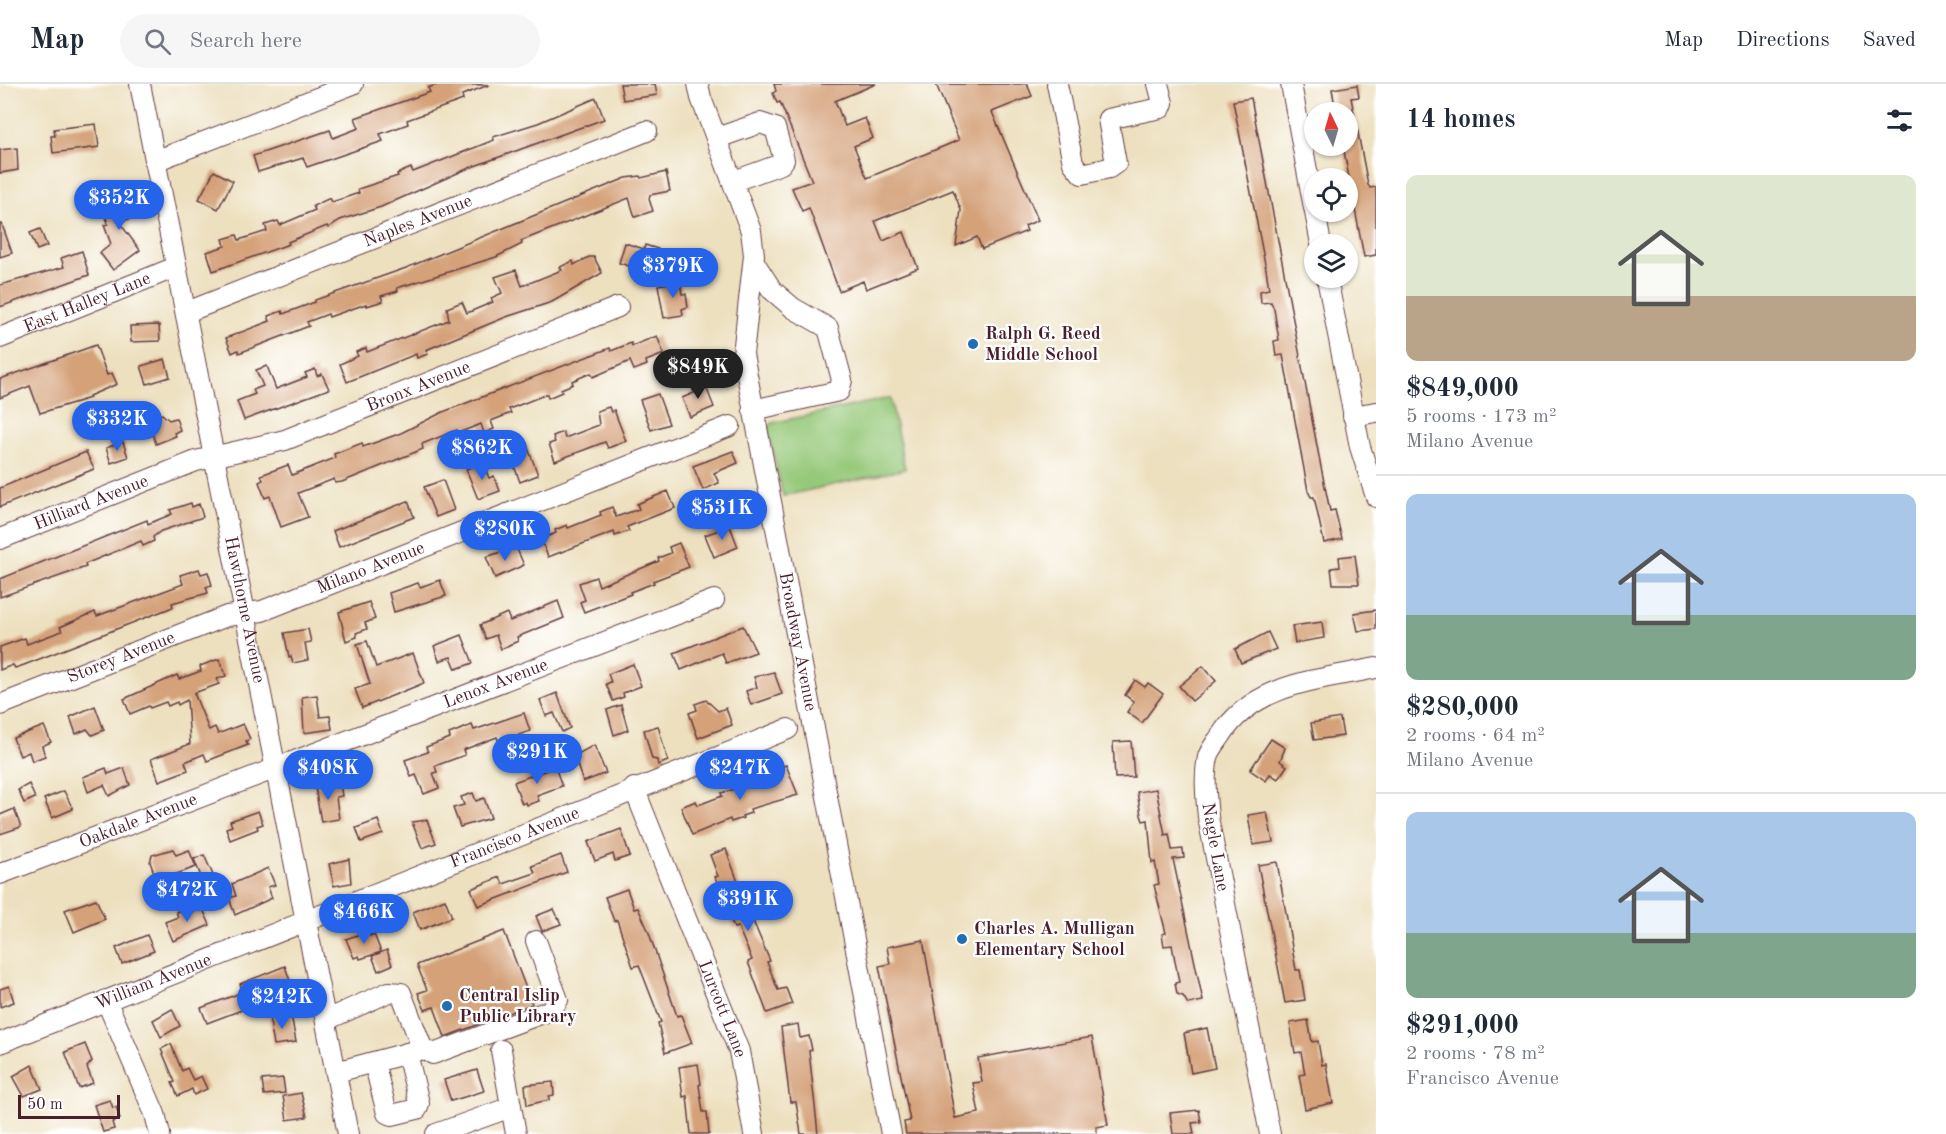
<!DOCTYPE html>
<html lang="en">
<head>
<meta charset="utf-8">
<style>
  :root { --surface:#fff; --page:#f6f6f7; --text:#1f2937; --muted:#747a83; --line:#e0e1e3; --accent:#2563eb }
  body { margin:0; font-family:"Old Standard TT",serif; background:var(--page); color:var(--text); height:100vh; display:flex; flex-direction:column; font-size:22px; white-space:nowrap }
  * { box-sizing:border-box; margin:0 }
  p { font-size:20px; color:var(--muted) }
  .icon { flex:none; width:33px; height:33px; fill:none; stroke:currentColor; stroke-width:2; stroke-linecap:round; stroke-linejoin:round }
  .map { position:relative; flex:1; overflow:hidden }
  .sheet { display:flex; flex-direction:column; background:var(--surface); width:570px }
  .sheet>* { flex:none }
  .needle { width:39px; rotate:355deg }
  .controls { position:absolute; left:1304px; top:18px; display:grid; gap:12px }
  .controls a { display:grid; place-items:center; width:54px; height:54px; border-radius:50%; background:var(--surface); box-shadow:0 2px 4px #0004; font-size:30px }
  .scale { position:absolute; left:18px; bottom:15px; width:102px; box-sizing:border-box; padding-left:6px; border:3px solid #4a1f2b; border-top:0; font-size:16px; line-height:21px; white-space:nowrap; color:#4a1f2b; -webkit-text-stroke:4px #fff; paint-order:stroke }
  .price { position:absolute; translate:-50% -51px; padding:0 14px; border-radius:21px; background:var(--accent); color:#fff; font-size:20px; line-height:39px; filter:drop-shadow(0 2px 3px #0008) }
  .price::after { content:''; position:absolute; left:50%; top:36px; width:18px; height:14px; margin-left:-9px; background:inherit; clip-path:polygon(0 0,100% 0,50% 100%) }
  .price.on { background:#222; color:#fff }
  ul { padding:0; list-style:none }
  li { display:grid; align-content:center; gap:12px; height:318px; padding:0 30px }
  li+li { border-top:2px solid var(--line) }
  li span { display:grid; place-items:center; height:186px; border-radius:12px; color:#555 }
  li>.icon { margin-inline-start:auto }
  span .icon { width:108px; height:108px; fill:#fffc; stroke-width:1 }
  li b { font-size:26px }
  h2 { display:flex; justify-content:space-between; align-items:center; height:72px; padding:0 30px; font-size:26px }
  header { display:flex; align-items:center; gap:36px; box-sizing:border-box; height:84px; padding:0 30px; background:var(--surface); border-bottom:2px solid var(--line) }
  header strong { font-size:28px }
  nav { display:flex; gap:33px; margin-inline-start:auto; font-size:21px }
  .search { width:420px; height:54px; background:var(--page); display:flex; align-items:center; gap:15px; box-sizing:border-box; padding:0 21px; border-radius:33px; color:var(--muted); font-size:22px }
  main { display:flex; flex:1; min-height:0 }
  .map>svg:first-child { display:block }
</style>
</head>
<body>
<header>
<strong>Map</strong>
<div class="search"><svg class="icon" aria-label="search" viewBox="0 0 24 24"><circle cx="10" cy="10" r="6"/><path d="M15 15l6 6"/></svg>Search here</div>
<nav><a>Map</a><a>Directions</a><a>Saved</a></nav>
</header>
<main>
<div class="map">
<svg width="1376" height="1050" viewBox="0 0 1376 1050">
  <rect width="100%" height="100%" fill="#fff"/>
  <filter id="ink" filterUnits="userSpaceOnUse"><feTurbulence type="fractalNoise" baseFrequency=".0167" numOctaves="2"/><feDisplacementMap in="SourceGraphic" scale="12" xChannelSelector="R" yChannelSelector="G"/><feConvolveMatrix kernelMatrix="1 2 1 2 8 2 1 2 1" color-interpolation-filters="sRGB"/></filter>
  <filter id="wash" filterUnits="userSpaceOnUse"><feTurbulence type="fractalNoise" baseFrequency=".008" numOctaves="4" result="noise"/><feDisplacementMap in="SourceGraphic" scale="24" xChannelSelector="R" yChannelSelector="G"/><feGaussianBlur stdDeviation="1.35" result="paint"/><feColorMatrix in="noise" values="0 0 0 0 0 0 0 0 0 0 0 0 0 0 0 0 0 1.4 0 .05"/><feComposite in="paint" operator="in"/></filter>
  <g filter="url(#wash)">
    <rect width="100%" height="100%" fill="#ede0bf"/>
    <polygon fill="#97c97a" stroke="#707452" stroke-width="1.5" points="890,314 905,385 783,412 768,346 772,339"/>
    <g id="blocks">
      <g fill="#d4a179">
        <polygon points="439,0 489,1 462,11 463,16 407,36 408,40 380,50 383,57 307,83 303,74 258,88 253,72 330,46 333,54 359,44 355,34 430,8 428,4"/>
        <polygon points="620,0 655,0 657,11 623,16"/>
        <polygon points="774,0 876,0 835,17 845,42 865,34 873,54 854,62 867,94 959,56 936,0 1027,0 1032,12 992,28 1038,136 1025,142 1027,147 982,165 977,153 956,162 961,126 953,106 875,137 883,157 904,148 918,184 866,205 863,197 839,207 809,124 802,127 792,104 812,97 780,18 777,19 773,9 776,7"/>
        <polygon points="1357,1 1359,13 1351,14 1358,49 1368,101 1370,104 1376,103 1376,171 1364,173 1343,62 1347,62 1347,28 1336,28 1332,5"/>
        <polygon points="596,14 604,35 469,84 381,123 340,136 328,144 327,142 288,158 289,160 213,187 207,168 225,162 223,155 237,151 239,156 267,147 265,141 278,137 280,141 315,126 313,122 330,114 332,118 359,109 358,105 398,92 397,90 411,84 413,88 494,56 493,53 538,39"/>
        <polygon points="1251,14 1321,383 1330,427 1335,426 1342,455 1324,459 1314,413 1311,413 1308,407 1283,271 1276,272 1274,257 1279,256 1274,225 1271,218 1261,219 1260,207 1269,205 1266,185 1233,17"/>
        <polygon points="96,40 99,63 53,69 51,52 55,52 54,45"/>
        <polygon points="17,64 18,86 0,89 0,66"/>
        <polygon points="214,87 233,97 218,125 199,115"/>
        <polygon points="666,88 670,107 650,111 649,115 653,127 635,133 629,114 521,157 522,160 496,173 397,204 398,207 381,212 383,217 367,222 366,220 329,233 328,230 307,238 309,242 291,249 239,269 238,266 232,269 226,254 270,237 268,232 282,227 283,230 315,218 315,216 406,184 626,94 640,92 641,94"/>
        <polygon points="127,108 129,115 134,114 139,132 119,138 140,166 113,186 100,169 111,160 104,141 108,140 101,118 103,117 107,123 118,119 115,111"/>
        <polygon points="0,140 2,140 12,169 0,173"/>
        <polygon points="40,145 47,162 37,166 30,149"/>
        <polygon points="625,159 644,165 645,161 658,165 652,189 619,179"/>
        <polygon points="82,167 89,191 0,223 0,201 64,183 61,174"/>
        <polygon points="589,173 594,173 602,189 552,218 506,233 426,266 428,270 417,274 416,270 347,298 340,280 358,272 356,268 366,264 367,268 449,236 447,224 462,218 467,229 493,218 491,214 502,209 495,193 516,186 522,202 562,186 560,183 573,177 574,181"/>
        <polygon points="680,197 682,210 686,210 688,223 682,225 683,231 664,234 658,201"/>
        <polygon points="159,241 160,257 131,258 130,242"/>
        <polygon points="657,252 664,270 646,277 647,281 634,286 630,277 593,293 591,289 572,297 573,300 561,305 562,308 548,314 547,310 509,325 511,329 491,337 494,345 484,349 481,340 458,349 457,346 422,360 423,365 342,398 335,399 334,395 298,409 308,433 281,443 270,412 265,414 259,398 263,396 261,391 288,381 292,391 335,374 334,370 362,359 363,363 401,349 443,328 610,264 611,267 631,259 632,262"/>
        <polygon points="96,261 107,291 112,289 117,300 89,312 90,314 40,329 30,302 0,314 0,295"/>
        <polygon points="165,275 170,293 147,300 141,282"/>
        <polygon points="267,282 276,305 307,293 305,289 315,285 317,292 322,290 329,305 244,336 237,317 255,310 253,306 263,302 256,286"/>
        <polygon points="704,298 714,323 690,333 682,314 694,309 692,303"/>
        <polygon points="658,310 669,340 651,346 640,316"/>
        <polygon points="609,323 611,328 614,326 626,357 608,364 605,358 555,377 549,360 555,358 553,352 563,348 565,354 599,341 597,327"/>
        <polygon points="162,330 169,336 176,334 180,346 174,349 176,352 156,360 150,343 155,342 152,334"/>
        <polygon points="123,358 128,373 111,379 106,364"/>
        <polygon points="527,361 538,391 520,398 509,368"/>
        <polygon points="733,367 738,379 714,389 719,399 703,406 693,382"/>
        <polygon points="86,368 94,385 0,423 0,404"/>
        <polygon points="483,379 489,394 494,392 500,407 478,415 466,385"/>
        <polygon points="443,396 454,426 436,433 424,403"/>
        <polygon points="668,407 675,424 627,443 629,447 615,452 614,448 548,473 541,455 556,449 555,446 567,441 568,444 601,431 600,428 612,423 616,433 639,425 637,420"/>
        <polygon points="408,417 414,433 339,463 333,447"/>
        <polygon points="191,419 192,423 199,420 203,433 161,447 153,453 154,457 143,462 141,457 85,480 86,483 0,513 0,495 147,436 148,440 172,430 170,426"/>
        <polygon points="730,442 738,463 714,473 705,451"/>
        <polygon points="679,459 689,483 653,497 654,499 630,508 631,510 584,528 580,518 585,516 579,499 596,493 599,502 659,477 658,474 671,469 669,463"/>
        <polygon points="516,463 524,481 495,494 486,473"/>
        <polygon points="1355,471 1359,500 1333,500 1331,484 1340,483 1339,473"/>
        <polygon points="199,485 201,490 208,488 212,501 206,503 208,509 172,519 173,523 24,581 15,584 13,581 0,586 0,563 25,554 27,560 62,547 60,543 95,528 97,532 183,500 180,491"/>
        <polygon points="440,496 446,512 394,528 389,509 418,499 420,503"/>
        <polygon points="558,517 564,534 517,553 518,557 501,565 496,551 486,555 480,541 507,529 510,537"/>
        <polygon points="369,518 375,535 365,539 367,545 356,549 357,553 346,557 339,528"/>
        <polygon points="1376,526 1376,545 1358,547 1354,529"/>
        <polygon points="1322,538 1324,554 1295,559 1292,542"/>
        <polygon points="743,542 756,568 726,579 722,569 681,586 674,569"/>
        <polygon points="308,545 311,558 305,559 308,576 293,579 291,572 289,573 284,549"/>
        <polygon points="1268,548 1276,565 1241,579 1235,565"/>
        <polygon points="462,551 473,579 456,585 451,573 439,577 434,562"/>
        <polygon points="367,557 376,583 413,569 424,599 362,624 355,605 370,600 357,560"/>
        <polygon points="219,575 226,592 217,595 219,600 194,609 209,646 215,643 218,650 243,640 250,655 246,657 248,661 207,677 204,670 185,678 188,686 159,697 151,675 190,660 187,616 178,621 177,618 168,622 166,618 150,624 149,622 130,630 124,615 177,591 179,595 201,587 200,582"/>
        <polygon points="633,580 641,602 623,609 624,613 613,617 606,600 611,598 608,590"/>
        <polygon points="1203,582 1216,597 1192,617 1179,602"/>
        <polygon points="774,588 782,610 751,621 746,607 757,603 754,593"/>
        <polygon points="1135,596 1145,603 1148,599 1163,610 1142,639 1127,628 1134,618 1125,611"/>
        <polygon points="557,609 570,644 562,648 554,629 546,632 540,616"/>
        <polygon points="317,611 320,633 330,632 332,645 304,649 302,613"/>
        <polygon points="706,616 718,627 726,624 732,641 698,654 689,629 697,626 695,620"/>
        <polygon points="621,621 628,646 614,651 607,626"/>
        <polygon points="95,622 104,646 92,651 87,645 76,650 70,633"/>
        <polygon points="524,629 530,647 499,658 497,653 463,666 465,671 435,682 437,688 433,689 439,704 424,710 416,691 411,693 405,676 428,668 426,663 450,654 449,650 472,641 474,646"/>
        <polygon points="1340,634 1343,652 1314,656 1311,639"/>
        <polygon points="44,642 51,658 42,662 45,672 32,677 29,668 20,672 13,654"/>
        <polygon points="658,642 668,677 658,681 657,676 652,675 644,646"/>
        <polygon points="1271,655 1285,664 1280,677 1287,682 1278,695 1270,690 1266,697 1250,686"/>
        <polygon points="1131,657 1134,693 1115,694 1113,658"/>
        <polygon points="594,661 606,689 583,698 574,672"/>
        <polygon points="786,681 798,711 750,725 751,729 742,732 743,734 731,738 730,735 692,751 681,723 696,717 698,721 722,712 721,709 771,695 768,688"/>
        <polygon points="555,683 562,702 537,711 539,717 527,721 526,718 522,720 514,698"/>
        <polygon points="106,684 108,690 124,684 130,701 109,712 104,701 88,708 83,693"/>
        <polygon points="340,699 342,712 336,713 339,735 321,738 315,703"/>
        <polygon points="29,700 35,714 24,719 18,706"/>
        <polygon points="1156,705 1165,751 1169,750 1172,766 1183,765 1184,774 1173,775 1203,917 1188,920 1183,912 1177,910 1175,899 1179,898 1172,861 1164,862 1162,850 1166,849 1154,801 1159,800 1155,778 1152,779 1148,736 1143,737 1141,731 1137,708"/>
        <polygon points="64,707 73,725 52,734 44,715"/>
        <polygon points="473,709 476,717 484,714 491,734 460,743 453,724 464,721 461,713"/>
        <polygon points="14,725 21,743 0,750 0,731"/>
        <polygon points="258,727 263,740 257,742 258,745 230,756 226,744 232,742 230,737"/>
        <polygon points="1267,728 1273,758 1253,761 1248,731"/>
        <polygon points="378,736 383,750 361,758 356,744"/>
        <polygon points="427,736 436,759 422,764 412,738"/>
        <polygon points="621,745 630,772 615,777 613,770 595,777 588,758"/>
        <polygon points="173,765 176,771 189,766 196,783 157,797 150,778 152,771"/>
        <polygon points="726,765 742,809 748,806 759,835 753,837 770,877 767,878 778,906 786,904 792,920 767,929 748,878 752,876 738,843 734,844 715,793 718,792 710,771"/>
        <polygon points="204,771 213,791 202,795 194,775"/>
        <polygon points="561,771 567,788 478,822 471,805 500,793 503,800 535,789 532,782"/>
        <polygon points="349,775 351,799 334,802 329,780"/>
        <polygon points="1277,778 1296,886 1300,886 1305,916 1285,919 1258,781"/>
        <polygon points="268,784 275,801 268,803 272,814 235,831 229,814 236,812 232,800"/>
        <polygon points="627,805 634,825 638,824 648,846 677,932 681,931 692,959 665,969 658,939 661,938 639,881 633,883 617,836 614,837 605,813"/>
        <polygon points="96,815 105,835 74,848 65,826"/>
        <polygon points="445,815 452,833 420,846 413,828"/>
        <polygon points="188,823 190,828 202,823 210,841 173,857 165,838 178,833 176,828"/>
        <polygon points="554,825 561,840 542,847 536,832"/>
        <polygon points="369,847 370,852 374,850 381,868 360,875 359,872 354,874 346,855"/>
        <polygon points="504,847 532,920 445,953 434,923 425,926 418,909 427,906 417,881"/>
        <polygon points="147,851 154,867 122,880 116,864"/>
        <polygon points="923,856 955,1034 979,1029 973,999 982,998 978,974 1092,953 1108,1041 1096,1043 1097,1050 906,1050 904,1038 910,1037 879,882 890,880 887,863"/>
        <polygon points="387,866 392,881 378,887 372,872"/>
        <polygon points="285,882 291,900 249,914 252,922 207,939 201,924 243,908 240,900"/>
        <polygon points="9,902 14,918 0,923 0,905"/>
        <polygon points="172,925 180,942 161,953 153,936"/>
        <polygon points="291,930 296,958 274,961 269,933"/>
        <polygon points="1308,936 1312,958 1318,957 1322,981 1326,980 1333,1019 1305,1025 1299,991 1305,990 1301,968 1295,969 1290,939"/>
        <polygon points="798,940 800,954 809,952 812,966 809,967 818,1050 801,1050 796,1018 790,1018 781,943"/>
        <polygon points="1207,944 1215,984 1191,989 1184,949"/>
        <polygon points="85,960 92,977 87,983 93,999 79,1004 65,968"/>
        <polygon points="171,960 182,987 187,984 193,996 201,992 207,1005 194,1011 192,1005 178,1012 172,999 175,998 161,965"/>
        <polygon points="698,980 701,1000 699,1001 703,1028 707,1028 709,1050 691,1050 687,1012 683,1013 679,983"/>
        <polygon points="32,981 42,1005 24,1012 13,992"/>
        <polygon points="477,986 484,1007 451,1017 444,996"/>
        <polygon points="283,994 285,1009 264,1011 262,996"/>
        <polygon points="553,998 554,1011 549,1012 549,1016 527,1021 525,1001"/>
        <polygon points="301,1009 307,1033 287,1036 283,1012"/>
        <polygon points="110,1016 113,1024 116,1023 120,1035 112,1038 114,1045 103,1048 94,1021"/>
        <polygon points="1199,1026 1201,1038 1192,1039 1194,1050 1173,1050 1170,1029"/>
      </g>
    </g>
  </g>
  <g filter="url(#ink)">
    <use href="#blocks" fill-opacity="0" stroke="#623c41" stroke-width="1.5"/>
    <g fill="none" stroke-linecap="round" stroke-linejoin="round">
      <g stroke="#623c41" stroke-width="22">
        <g id="minor">
          <path id="s1" d="M140,0C209,350 280,700 348,1050"/>
          <path id="s2" d="M698,0L701,14L751,147L754,171L743,270L891,1050"/>
          <polyline points="1057,0 1073,79 1082,90 1109,84 1116,79 1108,35 1161,24 1163,19 1158,0"/>
          <polyline points="1291,0 1314,124"/>
          <polyline points="717,54 760,39 775,44 784,76 781,80 734,97"/>
          <polyline points="155,77 353,0"/>
          <polyline points="1315,128 1321,160"/>
          <polyline points="1327,194 1360,363 1376,413"/>
          <path id="s3" d="M187,228L647,47"/>
          <path id="s4" d="M0,254L176,183"/>
          <polyline points="753,326 839,307 842,296 828,244 793,224 772,206 754,178"/>
          <polyline points="1353,332 1376,328"/>
          <path id="s5" d="M0,455L196,377L285,356L618,223"/>
          <path id="s6" d="M0,621L227,532L262,527L730,342"/>
          <path id="s7" d="M634,704L739,967L754,1050"/>
          <path id="s8" d="M0,790L714,516"/>
          <polyline points="106,916 155,1030 160,1050"/>
          <polyline points="326,936 389,908 401,909 421,961 419,966 336,988"/>
          <path id="s9" d="M0,959L788,645"/>
          <polyline points="420,963 433,970 551,926 558,916 536,857"/>
          <polyline points="501,966 516,1050"/>
          <polyline points="374,978 387,1029 392,1031 417,1025 419,1019 407,969"/>
          <polyline points="436,1050 511,1023"/>
          <path d="M1270,1050L1208,733C1206,713 1204,692 1208,673C1210,666 1216,659 1220,653C1253,599 1319,596 1376,584"/>
        </g>
      </g>
      <use href="#minor" stroke="#fff" stroke-width="20"/>
    </g>
  </g>
  <g fill="#1f6fb2" stroke="#fff" stroke-width="2">
    <circle cx="973" cy="260" r="6"/>
    <circle cx="962" cy="855" r="6"/>
    <circle cx="447" cy="922" r="6"/>
  </g>
  <g text-anchor="middle" dominant-baseline="central" stroke-width="4.5" stroke-linejoin="round" paint-order="stroke">
    <g font-size="18" fill="#4a1f2b" stroke="#fff">
      <text stroke="none"><textPath href="#s3" startOffset="248">Naples Avenue</textPath></text>
      <text stroke="none"><textPath href="#s4" startOffset="94">East Halley Lane</textPath></text>
      <text stroke="none"><textPath href="#s5" startOffset="446">Bronx Avenue</textPath></text>
      <text stroke="none"><textPath href="#s5" startOffset="98">Hilliard Avenue</textPath></text>
      <text stroke="none"><textPath href="#s6" startOffset="396">Milano Avenue</textPath></text>
      <text stroke="none"><textPath href="#s1" startOffset="536">Hawthorne Avenue</textPath></text>
      <text stroke="none"><textPath href="#s2" startOffset="573">Broadway Avenue</textPath></text>
      <text stroke="none"><textPath href="#s6" startOffset="130">Storey Avenue</textPath></text>
      <text stroke="none"><textPath href="#s8" startOffset="531">Lenox Avenue</textPath></text>
      <text stroke="none"><textPath href="#s8" startOffset="148">Oakdale Avenue</textPath></text>
      <text stroke="none"><textPath href="#s9" startOffset="554">Francisco Avenue</textPath></text>
      <text transform="translate(1215 763) rotate(80)">Nagle Lane</text>
      <text stroke="none"><textPath href="#s9" startOffset="165">William Avenue</textPath></text>
      <text stroke="none"><textPath href="#s7" startOffset="238">Lurcott Lane</textPath></text>
    </g>
    <g font-size="18" font-weight="bold" fill="#4a1f2b" stroke="#fff" text-anchor="start">
      <text x="985" y="250">Ralph G. Reed<tspan x="985" dy="21">Middle School</tspan></text>
      <text x="974" y="845">Charles A. Mulligan<tspan x="974" dy="21">Elementary School</tspan></text>
      <text x="459" y="912">Central Islip<tspan x="459" dy="21">Public Library</tspan></text>
    </g>
  </g>
</svg>
<div class="controls">
<a><svg class="needle" viewBox="-14 -14 28 28"><path d="M0-13l5 13h-10z" fill="#e53935"/><path d="M0 13l5-13h-10z" fill="#747a83"/></svg></a>
<a><svg class="icon" aria-label="locate" viewBox="0 0 24 24"><circle cx="12" cy="12" r="6"/><path d="M12 2v4M12 18v4M2 12h4M18 12h4"/></svg></a>
<a><svg class="icon" aria-label="layers" viewBox="0 0 24 24"><path d="M12 4l9 5-9 5-9-5zM3 14l9 5 9-5"/></svg></a>
</div>
<div class="scale">50 m</div>
<b class="price" style="left:119px;top:147px">$352K</b>
<b class="price" style="left:673px;top:215px">$379K</b>
<b class="price on" style="left:698px;top:316px">$849K</b>
<b class="price" style="left:117px;top:368px">$332K</b>
<b class="price" style="left:482px;top:397px">$862K</b>
<b class="price" style="left:722px;top:457px">$531K</b>
<b class="price" style="left:505px;top:478px">$280K</b>
<b class="price" style="left:537px;top:701px">$291K</b>
<b class="price" style="left:328px;top:717px">$408K</b>
<b class="price" style="left:740px;top:717px">$247K</b>
<b class="price" style="left:187px;top:839px">$472K</b>
<b class="price" style="left:748px;top:848px">$391K</b>
<b class="price" style="left:364px;top:861px">$466K</b>
<b class="price" style="left:282px;top:946px">$242K</b>
</div>
<section class="sheet">
<h2>14 homes<svg class="icon" aria-label="filters" viewBox="0 0 24 24"><path d="M4 7h16M4 17h16"/><circle cx="9" cy="7" r="2"/><circle cx="15" cy="17" r="2"/></svg></h2>
<ul>
<li><span style="background:linear-gradient(#dfe7d0 65%,#b9a48a 0)"><svg class="icon" aria-label="home" viewBox="0 0 24 24"><path d="M3 11l9-7 9 7M6 9v11h12V9"/></svg></span><div><b>$849,000</b><p>5 rooms · 173 m²</p><p>Milano Avenue</p></div></li>
<li><span style="background:linear-gradient(#a9c7e8 65%,#7fa58c 0)"><svg class="icon" aria-label="home" viewBox="0 0 24 24"><path d="M3 11l9-7 9 7M6 9v11h12V9"/></svg></span><div><b>$280,000</b><p>2 rooms · 64 m²</p><p>Milano Avenue</p></div></li>
<li><span style="background:linear-gradient(#a9c7e8 65%,#7fa58c 0)"><svg class="icon" aria-label="home" viewBox="0 0 24 24"><path d="M3 11l9-7 9 7M6 9v11h12V9"/></svg></span><div><b>$291,000</b><p>2 rooms · 78 m²</p><p>Francisco Avenue</p></div></li>
</ul>
</section>
</main>
</body>
</html>
